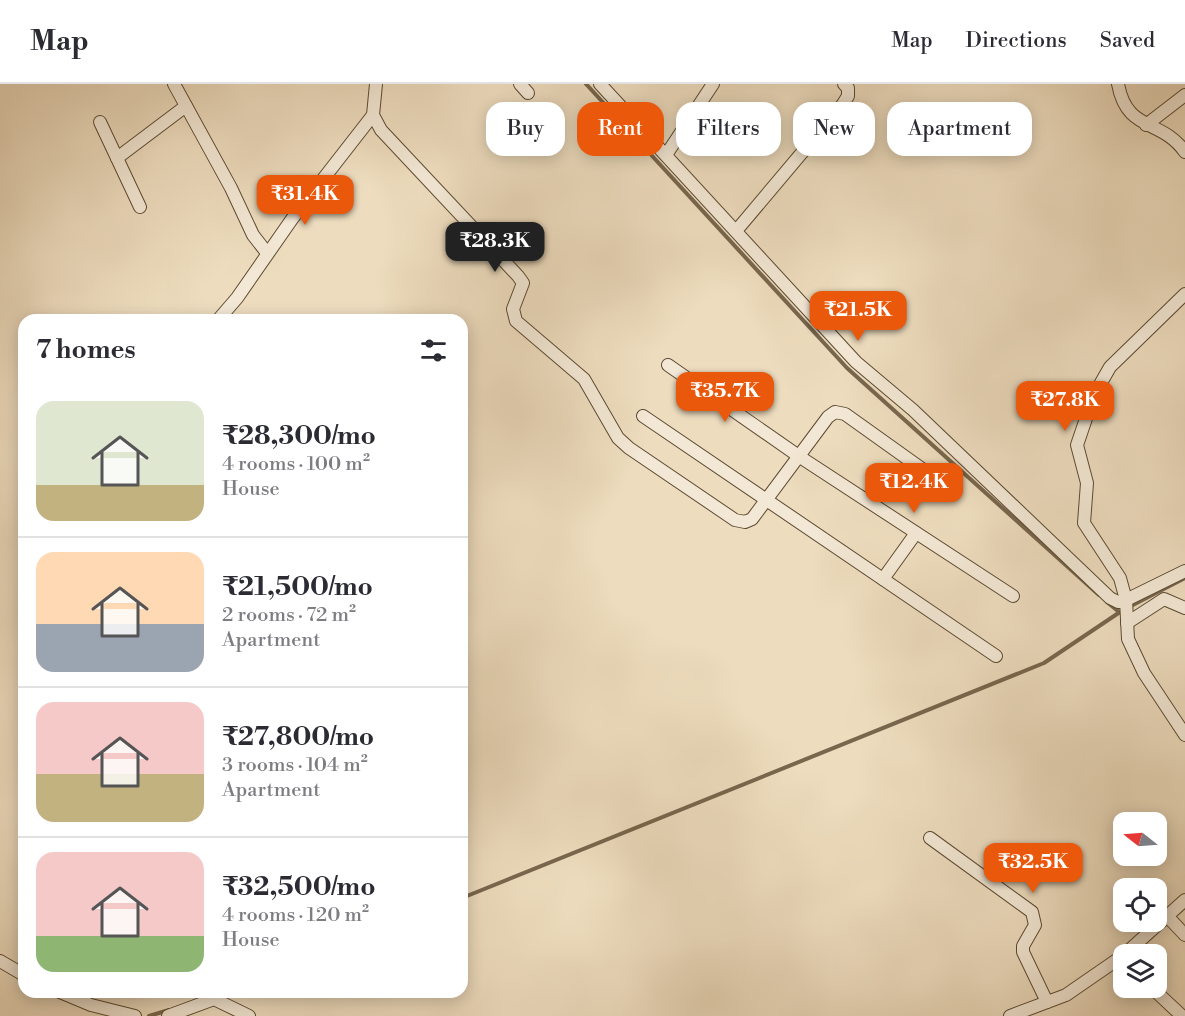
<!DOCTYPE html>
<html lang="en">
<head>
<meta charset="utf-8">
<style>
  :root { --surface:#fff; --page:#f2f2f3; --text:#2b2b33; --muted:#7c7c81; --line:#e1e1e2; --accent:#ea580c }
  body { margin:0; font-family:"Libre Bodoni",serif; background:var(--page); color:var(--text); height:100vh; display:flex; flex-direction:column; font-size:22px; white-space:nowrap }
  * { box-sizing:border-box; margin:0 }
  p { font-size:20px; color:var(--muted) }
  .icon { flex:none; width:33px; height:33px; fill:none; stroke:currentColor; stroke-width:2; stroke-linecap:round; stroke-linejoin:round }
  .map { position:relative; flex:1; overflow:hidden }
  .side { position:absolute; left:18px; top:230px; width:450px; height:684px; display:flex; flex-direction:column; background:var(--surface); border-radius:18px; box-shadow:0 3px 15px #0003 }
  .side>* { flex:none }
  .guide { position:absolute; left:486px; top:18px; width:570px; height:54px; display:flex; gap:12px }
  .needle { width:39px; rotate:287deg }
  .fabs { position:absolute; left:1113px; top:728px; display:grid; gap:12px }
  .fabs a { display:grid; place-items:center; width:54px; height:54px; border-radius:12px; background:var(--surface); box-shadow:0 3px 15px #0003; font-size:30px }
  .price { position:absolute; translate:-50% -51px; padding:0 14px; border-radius:12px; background:var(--accent); color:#fff; font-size:20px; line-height:39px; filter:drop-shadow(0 2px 3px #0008) }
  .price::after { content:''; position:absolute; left:50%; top:36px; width:18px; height:14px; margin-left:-9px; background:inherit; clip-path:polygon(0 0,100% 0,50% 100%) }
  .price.current { background:#222; color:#fff }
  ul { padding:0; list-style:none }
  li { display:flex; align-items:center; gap:18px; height:150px; padding:0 18px }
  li+li { border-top:2px solid var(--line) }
  li span { display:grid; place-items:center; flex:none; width:168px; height:120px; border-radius:18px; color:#555 }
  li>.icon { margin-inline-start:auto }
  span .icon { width:72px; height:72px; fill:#fffc; stroke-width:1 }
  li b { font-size:26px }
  h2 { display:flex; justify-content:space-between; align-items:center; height:72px; padding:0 18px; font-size:26px }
  .chip { padding:0 21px; border-radius:18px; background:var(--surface); box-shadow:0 3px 15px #0003; font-size:21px; line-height:54px }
  .chip.current { background:var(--accent); color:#fff }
  header { display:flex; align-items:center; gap:36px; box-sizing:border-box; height:84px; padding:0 30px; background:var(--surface); border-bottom:2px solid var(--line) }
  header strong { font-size:28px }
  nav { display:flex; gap:33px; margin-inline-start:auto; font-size:21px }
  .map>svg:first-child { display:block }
</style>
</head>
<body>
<header>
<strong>Map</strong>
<nav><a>Map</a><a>Directions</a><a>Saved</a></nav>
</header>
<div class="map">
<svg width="1185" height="932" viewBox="0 0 1185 932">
  <rect width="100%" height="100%" fill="#eddcbe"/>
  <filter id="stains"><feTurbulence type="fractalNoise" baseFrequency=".00333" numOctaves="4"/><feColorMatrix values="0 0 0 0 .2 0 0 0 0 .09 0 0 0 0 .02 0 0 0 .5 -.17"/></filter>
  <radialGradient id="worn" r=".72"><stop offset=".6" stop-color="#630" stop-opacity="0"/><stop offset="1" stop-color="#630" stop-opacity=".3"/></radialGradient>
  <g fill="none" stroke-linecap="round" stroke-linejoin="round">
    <g stroke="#78664d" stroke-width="4">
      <polyline points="586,0 847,284 1099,511"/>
      <polyline points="1107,518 1119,528"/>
      <polyline points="1129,523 1185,494"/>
      <polyline points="462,814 1044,579 1123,526"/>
      <polyline points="213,911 224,908"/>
      <polyline points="149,932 169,926"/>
    </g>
    <g stroke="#5c4a32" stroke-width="14">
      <g id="street">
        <polyline points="174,0 231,104 253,151 267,169"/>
        <polyline points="376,0 373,31 381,46 518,192 523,199 513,225 516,237 584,295 618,354 629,364 735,436 745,438 752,435 828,333 835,328 845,330 936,395"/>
        <polyline points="520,0 528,9"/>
        <polyline points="600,0 856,278 913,326 1110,514 1118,518 1126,518"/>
        <path d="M1118,0C1127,49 1161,34 1185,68"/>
        <polyline points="100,38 140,123"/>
        <polyline points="1146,41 1185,11"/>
        <polyline points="666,71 713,0"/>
        <polyline points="117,74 186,22"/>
        <polyline points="736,147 843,20 848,12 848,4 844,0"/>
        <polyline points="1185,210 1110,283 1094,311 1077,361 1087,399 1084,439 1120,494 1126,516 1128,555 1144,589 1185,651"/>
        <polyline points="218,236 237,214 292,135 373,31"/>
        <polyline points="668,281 800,373 1013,512"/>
        <polyline points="643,332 996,572"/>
        <polyline points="883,495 916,449"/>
        <polyline points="1126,516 1185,487"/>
        <polyline points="1127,539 1164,515 1185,524"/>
        <polyline points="930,754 1032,828 1035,841 1023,862 1023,868 1047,918"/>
        <polyline points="1167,832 1185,851"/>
        <polyline points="1125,870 1185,816"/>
        <polyline points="0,877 24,891"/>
        <polyline points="1151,903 1182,932"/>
        <polyline points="60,908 91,921 135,932"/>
        <polyline points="168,932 214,915 249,932"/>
        <polyline points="1010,932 1066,911 1124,871"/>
      </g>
    </g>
    <use href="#street" stroke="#f3e8d5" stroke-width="12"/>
  </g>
  <rect width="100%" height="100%" filter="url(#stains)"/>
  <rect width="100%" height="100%" fill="url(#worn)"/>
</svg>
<div class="fabs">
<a><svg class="needle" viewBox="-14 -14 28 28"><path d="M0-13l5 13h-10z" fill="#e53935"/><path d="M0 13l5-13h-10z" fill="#7c7c81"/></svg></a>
<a><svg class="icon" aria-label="locate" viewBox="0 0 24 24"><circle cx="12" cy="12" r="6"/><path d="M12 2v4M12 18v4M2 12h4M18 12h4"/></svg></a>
<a><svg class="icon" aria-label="layers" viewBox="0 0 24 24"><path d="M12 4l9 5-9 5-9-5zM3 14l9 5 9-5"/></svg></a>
</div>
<b class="price" style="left:305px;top:142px">₹31.4K</b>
<b class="price current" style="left:495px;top:189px">₹28.3K</b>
<b class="price" style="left:858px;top:258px">₹21.5K</b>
<b class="price" style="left:725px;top:339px">₹35.7K</b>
<b class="price" style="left:1065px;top:348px">₹27.8K</b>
<b class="price" style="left:914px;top:430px">₹12.4K</b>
<b class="price" style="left:1033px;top:810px">₹32.5K</b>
<div class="guide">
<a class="chip">Buy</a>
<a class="chip current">Rent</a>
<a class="chip">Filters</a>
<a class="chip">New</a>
<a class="chip">Apartment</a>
</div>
<section class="side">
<h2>7 homes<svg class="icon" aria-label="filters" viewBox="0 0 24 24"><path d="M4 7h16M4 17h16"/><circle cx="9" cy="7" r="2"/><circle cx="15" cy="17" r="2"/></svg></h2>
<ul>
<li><span style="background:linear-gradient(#dfe7d0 70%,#c2b280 0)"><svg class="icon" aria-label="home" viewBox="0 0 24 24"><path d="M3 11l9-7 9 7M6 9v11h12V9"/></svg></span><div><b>₹28,300/mo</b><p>4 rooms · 100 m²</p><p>House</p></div></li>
<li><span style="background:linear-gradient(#ffd9b3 60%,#9aa5b1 0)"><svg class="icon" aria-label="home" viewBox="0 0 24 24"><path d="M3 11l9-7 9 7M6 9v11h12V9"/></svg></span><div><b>₹21,500/mo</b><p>2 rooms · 72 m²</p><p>Apartment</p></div></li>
<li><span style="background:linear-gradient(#f6c9c9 60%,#c2b280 0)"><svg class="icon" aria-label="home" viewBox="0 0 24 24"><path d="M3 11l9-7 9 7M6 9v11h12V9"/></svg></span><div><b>₹27,800/mo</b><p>3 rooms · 104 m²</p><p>Apartment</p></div></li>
<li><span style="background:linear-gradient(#f6c9c9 70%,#8fb573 0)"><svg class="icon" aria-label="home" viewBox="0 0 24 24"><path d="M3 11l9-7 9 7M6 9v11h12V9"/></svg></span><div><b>₹32,500/mo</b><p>4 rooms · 120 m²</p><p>House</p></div></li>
</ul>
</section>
</div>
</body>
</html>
